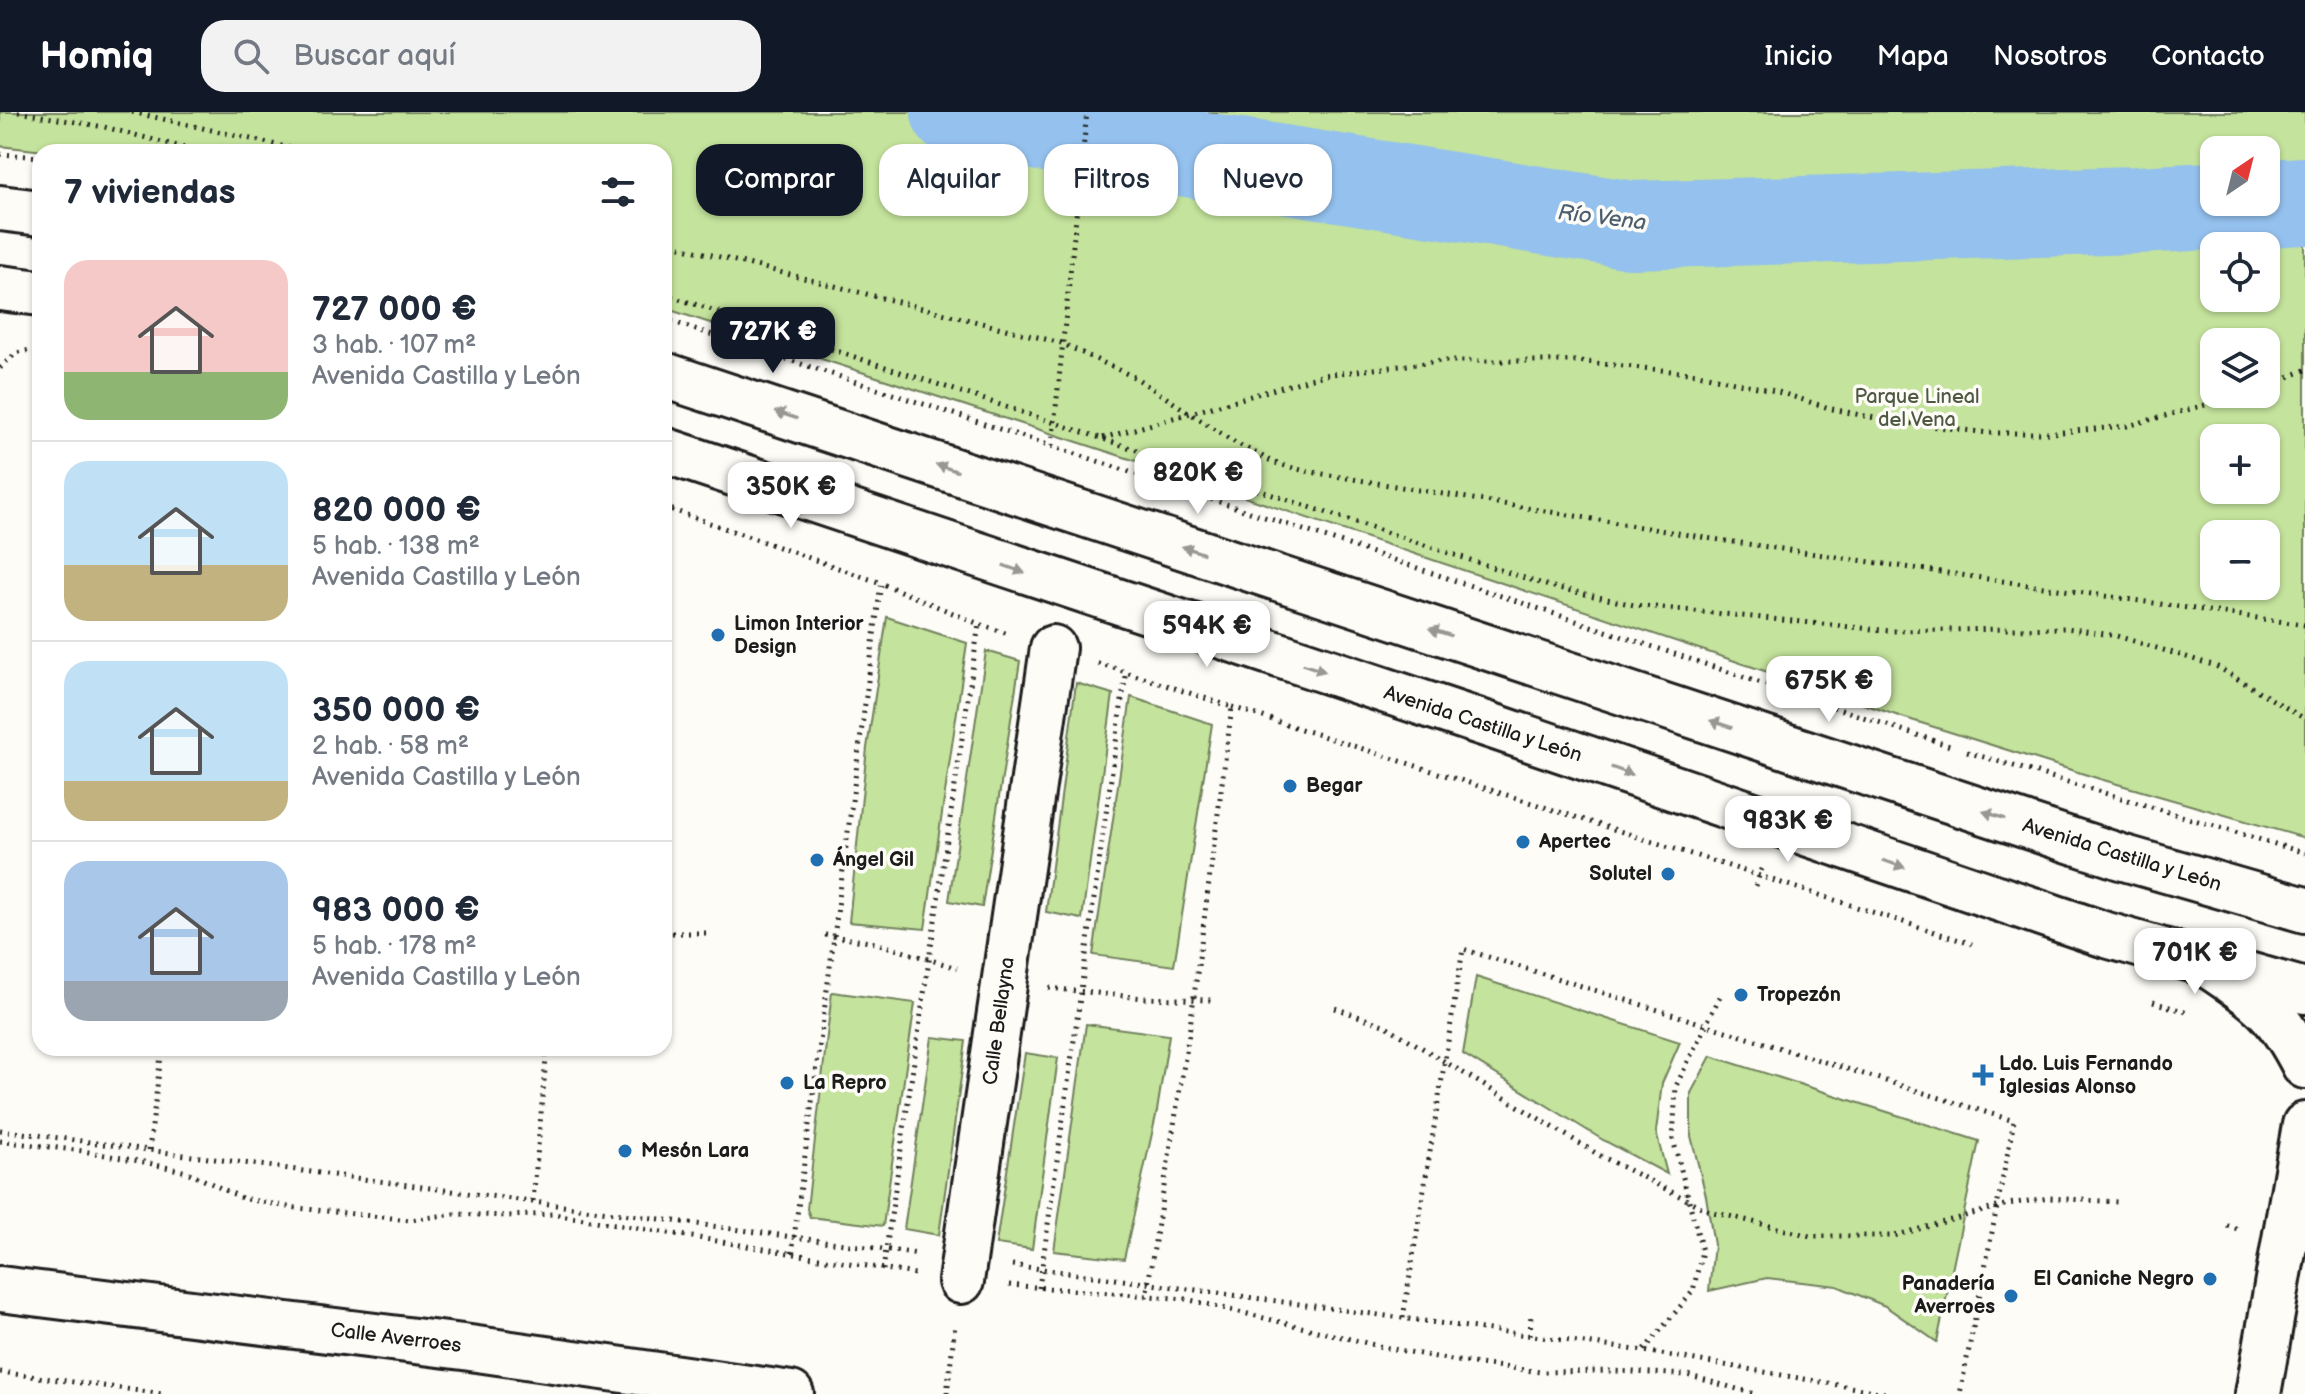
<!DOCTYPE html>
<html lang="es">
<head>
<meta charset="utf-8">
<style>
  :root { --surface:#fff; --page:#f2f2f3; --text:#1f2937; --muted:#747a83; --line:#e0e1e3; --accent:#111827 }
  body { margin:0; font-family:"Balsamiq Sans",sans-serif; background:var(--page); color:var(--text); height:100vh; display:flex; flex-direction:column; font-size:30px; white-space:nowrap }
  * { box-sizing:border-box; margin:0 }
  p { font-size:26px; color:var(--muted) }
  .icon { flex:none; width:44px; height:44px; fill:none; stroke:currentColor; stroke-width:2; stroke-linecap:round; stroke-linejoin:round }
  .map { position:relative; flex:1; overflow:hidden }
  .side { position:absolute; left:32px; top:32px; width:640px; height:912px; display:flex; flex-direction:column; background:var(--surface); border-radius:24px; box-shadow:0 2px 6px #0004 }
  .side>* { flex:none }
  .guide { position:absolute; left:696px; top:32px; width:760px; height:72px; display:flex; gap:16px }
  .needle { width:52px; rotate:35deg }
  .tools { position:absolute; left:2200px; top:24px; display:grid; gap:16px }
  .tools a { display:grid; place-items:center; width:80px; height:80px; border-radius:16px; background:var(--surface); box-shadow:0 2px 6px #0004; font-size:40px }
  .price { position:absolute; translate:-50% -68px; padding:0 18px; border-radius:16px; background:#fff; color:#222; font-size:26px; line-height:52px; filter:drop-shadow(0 2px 4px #0008) }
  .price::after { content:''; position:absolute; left:50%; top:48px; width:24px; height:18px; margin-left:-12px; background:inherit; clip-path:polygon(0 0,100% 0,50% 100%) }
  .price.current { background:var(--accent); color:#fff }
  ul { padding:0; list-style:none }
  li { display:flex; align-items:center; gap:24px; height:200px; padding:0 32px }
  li+li { border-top:2px solid var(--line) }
  li span { display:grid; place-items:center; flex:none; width:224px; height:160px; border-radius:24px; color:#555 }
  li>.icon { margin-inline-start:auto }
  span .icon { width:96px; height:96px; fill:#fffc; stroke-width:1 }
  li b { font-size:34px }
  h2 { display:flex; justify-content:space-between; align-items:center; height:96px; padding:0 32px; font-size:34px }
  .chip { padding:0 28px; border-radius:24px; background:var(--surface); box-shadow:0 2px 6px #0004; font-size:28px; line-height:72px }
  .chip.current { background:var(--accent); color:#fff }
  header { display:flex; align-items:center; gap:48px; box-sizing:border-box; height:112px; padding:0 40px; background:var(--accent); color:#fff }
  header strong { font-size:38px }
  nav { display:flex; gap:44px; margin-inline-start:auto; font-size:28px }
  .search { width:560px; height:72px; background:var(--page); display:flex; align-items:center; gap:20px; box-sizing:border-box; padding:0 28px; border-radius:24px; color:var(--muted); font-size:30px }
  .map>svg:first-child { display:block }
</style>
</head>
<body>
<header>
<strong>Homiq</strong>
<div class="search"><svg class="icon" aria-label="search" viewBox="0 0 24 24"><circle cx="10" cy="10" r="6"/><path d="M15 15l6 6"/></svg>Buscar aquí</div>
<nav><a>Inicio</a><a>Mapa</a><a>Nosotros</a><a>Contacto</a></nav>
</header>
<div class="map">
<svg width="2305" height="1282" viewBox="0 0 2305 1282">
  <rect width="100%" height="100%" fill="#fdfcf7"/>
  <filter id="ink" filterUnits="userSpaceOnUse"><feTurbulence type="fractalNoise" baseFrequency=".0125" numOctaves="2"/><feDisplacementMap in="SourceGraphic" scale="16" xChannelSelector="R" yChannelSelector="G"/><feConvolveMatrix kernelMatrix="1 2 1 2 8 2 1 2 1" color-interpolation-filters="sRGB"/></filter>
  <g filter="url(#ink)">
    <g fill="#c4e39c" stroke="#70805c" stroke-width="2" fill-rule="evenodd">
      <path d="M0,0H2305V726L2100,667L1902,605L1170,360L664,196V40H53L0,34ZM2214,38H2266V90H2214ZM2214,134H2266V186H2214ZM2214,230H2266V282H2214ZM2214,326H2266V378H2214ZM2214,422H2266V474H2214Z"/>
      <polygon points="887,505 967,531 925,817 849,810 867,636"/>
      <polygon points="986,539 1020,549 982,795 949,789"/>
      <polygon points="1076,571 1113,582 1082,807 1046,800"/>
      <polygon points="1131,585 1212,612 1174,854 1093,843"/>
      <polygon points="1476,865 1680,930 1662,971 1656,1020 1667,1062 1603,1028 1463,942"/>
      <polygon points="832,880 915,891 883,1114 810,1105 807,1097"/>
      <polygon points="1086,912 1169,923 1157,999 1124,1147 1054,1139"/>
      <polygon points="932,925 966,929 939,1123 904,1117"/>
      <polygon points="1025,941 1058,946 1032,1137 996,1132"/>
      <polygon points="1711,944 1979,1029 1937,1230 1885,1194 1837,1174 1767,1166 1709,1179 1714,1133 1706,1084 1691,1024 1691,981"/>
    </g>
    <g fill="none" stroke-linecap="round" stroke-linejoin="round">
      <polyline stroke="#94c1ee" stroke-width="88" points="955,0 1227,48 1632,113 2137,98 2305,89"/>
      <g stroke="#1c1c1c" stroke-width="50">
        <g id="street">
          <path d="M2211,855C2261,889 2277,899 2305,954"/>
          <polyline points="961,1169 1053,536"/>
          <polyline points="0,1177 463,1235 791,1282"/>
          <polyline points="2258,1282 2305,1013"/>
        </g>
      </g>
      <g stroke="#1c1c1c" stroke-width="50">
        <g id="secondary">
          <polyline points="0,96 40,101"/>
          <polyline points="0,176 40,181"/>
          <polyline points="664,263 2121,745 2305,798"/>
          <polyline points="664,338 1495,615 2103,822 2305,879"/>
        </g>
      </g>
      <g stroke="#1c1c1c" stroke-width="5" stroke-dasharray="2 6" stroke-linecap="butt">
        <polyline points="18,0 104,15 201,40"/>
        <polyline points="132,0 308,40"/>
        <polyline points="0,42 40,45"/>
        <polyline points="664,131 1061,231 1136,266 1234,330 1275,351 1305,359 1713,427 2305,513"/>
        <polyline points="664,182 1549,474 1634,493 1891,519 2067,516 2117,524 2216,554 2305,607"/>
        <polyline points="664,207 1091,347 1950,634"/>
        <polyline points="0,256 16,241 40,236"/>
        <polyline points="2266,274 2305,258"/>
        <polyline points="1103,326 1324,263 1442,249 1577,249 1698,262 1775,279 1832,297 1889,309 1989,321 2052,321 2127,314 2247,282"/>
        <polyline points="1052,334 1087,0"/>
        <polyline points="664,395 881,471"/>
        <polyline points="1098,551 1232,595 1190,915 1146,1185"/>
        <polyline points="1232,595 1972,832"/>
        <polyline points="1967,640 2305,741"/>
        <polyline points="1756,774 1762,754"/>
        <polyline points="664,821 711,821"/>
        <polyline points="825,823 876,831 957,856"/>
        <polyline points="1049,876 1143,886 1211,888"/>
        <polyline points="2153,890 2190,901"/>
        <polyline points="1335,896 1386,914 1599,1043 1709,1099 1810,1124 1894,1124 2008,1092 2049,1086 2118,1090"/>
        <polyline points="0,1018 919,1142"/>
        <polyline points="0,1029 83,1039 144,1050 187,1060 242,1086 288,1095 410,1108 455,1102 507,1104 554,1102 915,1162"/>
        <polyline points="149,1038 162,936"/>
        <polyline points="533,1089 547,936"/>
        <polyline points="2227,1114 2238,1117"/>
        <polyline points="792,1141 881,471 979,512 1008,522"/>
        <polyline points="1012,1153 1644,1239 1890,1282"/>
        <polyline points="883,1158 979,512"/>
        <polyline points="1009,1173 1186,1187 1383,1235 1457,1249 1541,1260 1615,1259 1687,1263 1755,1282"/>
        <polyline points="1039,1176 1126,560"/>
        <polyline points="1403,1206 1463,837 2014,1009 1960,1282"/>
        <polyline points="1530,1223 1531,1201"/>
        <polyline points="1644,1238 1693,1179 1702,1139 1673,1027 1676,974 1720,884"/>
        <polyline points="0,1260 163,1282"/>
        <polyline points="947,1282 955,1213"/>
      </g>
      <use href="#street" stroke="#fdfcf7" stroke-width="44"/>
      <use href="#secondary" stroke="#fdfcf7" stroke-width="44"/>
    </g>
    <defs><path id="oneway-solid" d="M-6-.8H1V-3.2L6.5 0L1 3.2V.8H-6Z" transform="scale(2)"/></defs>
    <g fill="#989794">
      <use href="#oneway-solid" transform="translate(786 303) rotate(-162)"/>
      <use href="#oneway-solid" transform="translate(947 356) rotate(-162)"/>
      <use href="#oneway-solid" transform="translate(1193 438) rotate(-162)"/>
      <use href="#oneway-solid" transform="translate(1014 457) rotate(20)"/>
      <use href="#oneway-solid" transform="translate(1440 520) rotate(-162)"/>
      <use href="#oneway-solid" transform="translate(1314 556) rotate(18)"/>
      <use href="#oneway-solid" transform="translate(1721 612) rotate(-162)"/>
      <use href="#oneway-solid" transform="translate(1622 659) rotate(19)"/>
      <use href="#oneway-solid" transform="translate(1994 703) rotate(-162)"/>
      <use href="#oneway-solid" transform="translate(1894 752) rotate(19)"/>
    </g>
  </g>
  <g fill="#1f6fb2" stroke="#fdfcf7" stroke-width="3">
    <circle cx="718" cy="523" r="8"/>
    <circle cx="1290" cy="674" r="8"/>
    <circle cx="1523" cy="730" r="8"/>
    <circle cx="817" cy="748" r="8"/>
    <circle cx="1668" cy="762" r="8"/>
    <circle cx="1741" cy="883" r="8"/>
    <path d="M1979 951h8v8h8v8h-8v8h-8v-8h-8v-8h8z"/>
    <circle cx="787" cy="971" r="8"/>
    <circle cx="625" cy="1039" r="8"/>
    <circle cx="2210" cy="1167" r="8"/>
    <circle cx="2011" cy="1184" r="8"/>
  </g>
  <g text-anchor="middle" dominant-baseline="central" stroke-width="7" stroke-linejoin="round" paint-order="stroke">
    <g font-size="20" fill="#4e5842" stroke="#fdfcf7">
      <text x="1917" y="285">Parque Lineal<tspan x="1917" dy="23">del Vena</tspan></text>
    </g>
    <g font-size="20" font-weight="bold" fill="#1c1c1c" stroke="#fdfcf7" text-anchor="start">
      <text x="734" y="512">Limon Interior<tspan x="734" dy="23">Design</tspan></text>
      <text x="1306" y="674">Begar</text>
      <text x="1539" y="730">Apertec</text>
      <text x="833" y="748">Ángel Gil</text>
      <text x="1652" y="762" text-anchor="end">Solutel</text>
      <text x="1757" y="883">Tropezón</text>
      <text x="1999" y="952">Ldo. Luis Fernando<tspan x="1999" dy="23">Iglesias Alonso</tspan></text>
      <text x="803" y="971">La Repro</text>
      <text x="641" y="1039">Mesón Lara</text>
      <text x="2194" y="1167" text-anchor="end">El Caniche Negro</text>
      <text x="1995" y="1172" text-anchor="end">Panadería<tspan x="1995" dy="23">Averroes</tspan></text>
    </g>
    <g font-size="20" fill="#1c1c1c" stroke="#fdfcf7">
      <text transform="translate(1483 612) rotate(18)">Avenida Castilla y León</text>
      <text transform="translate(2122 743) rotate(17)">Avenida Castilla y León</text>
      <text transform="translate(999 909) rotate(-82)">Calle Bellayna</text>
      <text transform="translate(396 1226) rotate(7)">Calle Averroes</text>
    </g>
    <g font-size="22" font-style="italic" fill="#4c5e70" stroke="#fdfcf7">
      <text transform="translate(1602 106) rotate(7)">Río Vena</text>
    </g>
  </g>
</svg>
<div class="tools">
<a><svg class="needle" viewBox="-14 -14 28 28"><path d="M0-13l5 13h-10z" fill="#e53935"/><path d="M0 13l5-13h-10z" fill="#747a83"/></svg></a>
<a><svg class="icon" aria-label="locate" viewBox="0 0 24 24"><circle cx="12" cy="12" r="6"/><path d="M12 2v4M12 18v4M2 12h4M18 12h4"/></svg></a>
<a><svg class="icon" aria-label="layers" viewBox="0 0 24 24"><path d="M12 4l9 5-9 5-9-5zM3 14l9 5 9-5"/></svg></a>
<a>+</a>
<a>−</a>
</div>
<b class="price current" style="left:773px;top:263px">727K €</b>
<b class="price" style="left:1198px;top:404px">820K €</b>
<b class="price" style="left:791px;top:418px">350K €</b>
<b class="price" style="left:1207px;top:557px">594K €</b>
<b class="price" style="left:1829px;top:612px">675K €</b>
<b class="price" style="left:1788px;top:752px">983K €</b>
<b class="price" style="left:2195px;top:884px">701K €</b>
<div class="guide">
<a class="chip current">Comprar</a>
<a class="chip">Alquilar</a>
<a class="chip">Filtros</a>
<a class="chip">Nuevo</a>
</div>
<section class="side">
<h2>7 viviendas<svg class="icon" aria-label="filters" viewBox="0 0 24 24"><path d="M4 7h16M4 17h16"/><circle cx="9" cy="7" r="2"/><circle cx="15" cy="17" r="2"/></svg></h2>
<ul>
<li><span style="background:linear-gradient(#f6c9c9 70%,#8fb573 0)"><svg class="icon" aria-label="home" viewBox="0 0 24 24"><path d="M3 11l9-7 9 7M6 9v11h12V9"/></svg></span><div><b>727 000 €</b><p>3 hab. · 107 m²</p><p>Avenida Castilla y León</p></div></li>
<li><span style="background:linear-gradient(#bfe0f5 65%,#c2b280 0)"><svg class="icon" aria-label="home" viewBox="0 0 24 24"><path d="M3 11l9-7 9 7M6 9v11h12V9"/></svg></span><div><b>820 000 €</b><p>5 hab. · 138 m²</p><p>Avenida Castilla y León</p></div></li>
<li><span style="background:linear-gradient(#bfe0f5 75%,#c2b280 0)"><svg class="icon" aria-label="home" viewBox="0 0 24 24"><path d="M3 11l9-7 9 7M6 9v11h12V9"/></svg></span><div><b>350 000 €</b><p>2 hab. · 58 m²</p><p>Avenida Castilla y León</p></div></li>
<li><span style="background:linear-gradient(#a9c7e8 75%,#9aa5b1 0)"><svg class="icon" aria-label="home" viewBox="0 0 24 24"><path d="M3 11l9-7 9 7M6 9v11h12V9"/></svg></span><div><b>983 000 €</b><p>5 hab. · 178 m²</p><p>Avenida Castilla y León</p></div></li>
</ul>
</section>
</div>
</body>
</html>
